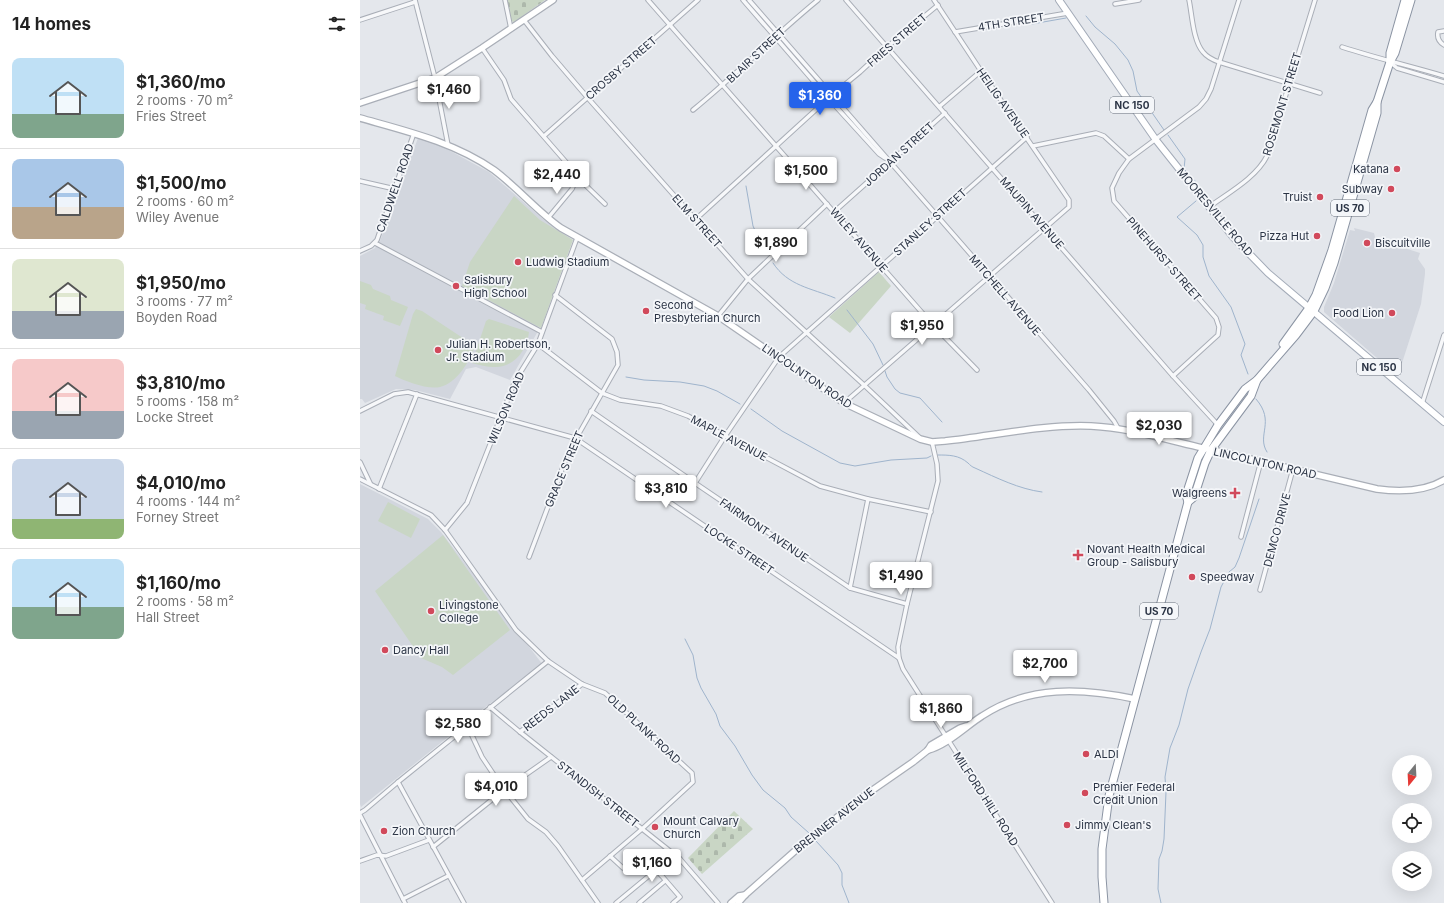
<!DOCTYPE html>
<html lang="en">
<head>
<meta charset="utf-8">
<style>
  :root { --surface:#fff; --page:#f2f2f2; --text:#222; --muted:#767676; --line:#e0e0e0; --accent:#2563eb }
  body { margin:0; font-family:Inter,sans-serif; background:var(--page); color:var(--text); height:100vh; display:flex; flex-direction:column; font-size:15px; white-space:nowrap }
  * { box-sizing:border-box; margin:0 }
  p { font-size:13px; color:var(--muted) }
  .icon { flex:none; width:22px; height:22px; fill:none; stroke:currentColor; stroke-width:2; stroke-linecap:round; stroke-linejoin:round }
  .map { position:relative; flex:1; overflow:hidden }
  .details { display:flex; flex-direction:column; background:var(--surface); width:360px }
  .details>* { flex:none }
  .needle { width:26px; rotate:198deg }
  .controls { position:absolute; left:1032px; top:755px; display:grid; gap:8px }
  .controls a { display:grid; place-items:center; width:40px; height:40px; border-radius:50%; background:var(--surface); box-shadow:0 4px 16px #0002; font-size:20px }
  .price { position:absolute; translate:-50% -34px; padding:0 9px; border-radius:4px; background:#fff; color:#222; font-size:13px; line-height:26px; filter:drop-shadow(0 1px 2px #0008) }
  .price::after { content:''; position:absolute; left:50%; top:24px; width:12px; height:9px; margin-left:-6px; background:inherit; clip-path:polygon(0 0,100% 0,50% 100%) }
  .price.active { background:var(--accent); color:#fff }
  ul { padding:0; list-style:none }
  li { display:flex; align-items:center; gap:12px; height:100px; padding:0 12px }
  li+li { border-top:1px solid var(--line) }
  li span { display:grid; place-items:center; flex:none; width:112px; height:80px; border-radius:8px; color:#555 }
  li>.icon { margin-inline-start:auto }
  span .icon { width:48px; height:48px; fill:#fffc; stroke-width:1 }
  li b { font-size:17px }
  h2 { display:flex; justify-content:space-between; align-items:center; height:48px; padding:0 12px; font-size:17px }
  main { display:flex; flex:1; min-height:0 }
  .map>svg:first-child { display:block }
</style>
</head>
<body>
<main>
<section class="details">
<h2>14 homes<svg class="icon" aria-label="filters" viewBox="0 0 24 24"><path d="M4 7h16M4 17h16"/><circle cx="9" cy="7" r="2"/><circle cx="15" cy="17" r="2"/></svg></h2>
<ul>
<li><span style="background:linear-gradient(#bfe0f5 70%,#7fa58c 0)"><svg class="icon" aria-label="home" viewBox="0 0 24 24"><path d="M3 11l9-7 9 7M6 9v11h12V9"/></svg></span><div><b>$1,360/mo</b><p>2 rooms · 70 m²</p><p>Fries Street</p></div></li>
<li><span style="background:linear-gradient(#a9c7e8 60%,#b9a48a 0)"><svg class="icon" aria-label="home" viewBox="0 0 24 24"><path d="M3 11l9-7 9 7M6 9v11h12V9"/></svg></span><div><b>$1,500/mo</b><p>2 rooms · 60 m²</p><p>Wiley Avenue</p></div></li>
<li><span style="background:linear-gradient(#dfe7d0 65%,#9aa5b1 0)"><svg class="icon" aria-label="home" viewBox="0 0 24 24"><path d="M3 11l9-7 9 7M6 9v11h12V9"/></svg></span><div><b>$1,950/mo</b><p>3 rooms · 77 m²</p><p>Boyden Road</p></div></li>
<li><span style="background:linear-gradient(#f6c9c9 65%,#9aa5b1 0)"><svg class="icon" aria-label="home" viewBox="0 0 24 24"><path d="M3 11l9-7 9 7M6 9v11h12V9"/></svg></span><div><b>$3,810/mo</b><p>5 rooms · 158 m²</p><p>Locke Street</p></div></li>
<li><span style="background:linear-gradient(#c9d6e8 75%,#8fb573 0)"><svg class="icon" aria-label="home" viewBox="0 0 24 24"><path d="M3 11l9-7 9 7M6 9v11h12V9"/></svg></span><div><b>$4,010/mo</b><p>4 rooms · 144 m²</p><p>Forney Street</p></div></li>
<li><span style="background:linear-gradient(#bfe0f5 60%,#7fa58c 0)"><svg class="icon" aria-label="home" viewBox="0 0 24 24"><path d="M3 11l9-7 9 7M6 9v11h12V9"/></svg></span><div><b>$1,160/mo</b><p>2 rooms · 58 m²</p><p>Hall Street</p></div></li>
</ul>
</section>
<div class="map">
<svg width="1084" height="903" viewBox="0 0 1084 903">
  <defs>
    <pattern id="cemetery-stones" width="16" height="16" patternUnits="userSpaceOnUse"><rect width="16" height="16" fill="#c9d6c5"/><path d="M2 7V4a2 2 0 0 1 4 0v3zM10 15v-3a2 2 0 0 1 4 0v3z" fill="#adb8ab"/></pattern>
  </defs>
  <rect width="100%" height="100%" fill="#e4e7ec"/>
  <g fill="#d2d6de">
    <polygon points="58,138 83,147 129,172 183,219 211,239 179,316 177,333 150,380 116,367 106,369 90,399 55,390 36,389 5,403 2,399 0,399 0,256 15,248 20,241"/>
    <polygon points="994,228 1014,233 1015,237 1022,239 1026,243 1027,241 1032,242 1032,244 1060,253 1058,259 1065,269 1065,274 1061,304 1042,363 1037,364 1032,368 1032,371 964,312 964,307 974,283 990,230 995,231"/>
    <polygon points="0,484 68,519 81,532 183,665 124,708 1,807 0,804"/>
  </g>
  <g fill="#c9d6c5">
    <polygon points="154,196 180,220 213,240 181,328 102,286 110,262"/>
    <polygon points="519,272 531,286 490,333 469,317"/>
    <polygon points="0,281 11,285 13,289 30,296 31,300 48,307 40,326 23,320 24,316 5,309 6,305 0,303"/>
    <path d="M56,309L62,311L115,346C110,361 97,383 80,387C68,390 45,381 35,376L53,314Z"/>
    <path d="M129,319L169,332C167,350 154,368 134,367C127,367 119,365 112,363L126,321Z"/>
    <polygon points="28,502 60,519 51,538 18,521"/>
    <polygon points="83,535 150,630 93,675 82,667 61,658 15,591"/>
  </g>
  <g fill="url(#cemetery-stones)">
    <polygon points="147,0 185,0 154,22 151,21"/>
    <polygon points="374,811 393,829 342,874 328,858"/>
  </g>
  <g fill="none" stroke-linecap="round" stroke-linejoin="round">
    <g stroke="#9fb4cc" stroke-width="1">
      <polyline points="726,16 735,27 755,44 768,60 773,71 777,91 804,130"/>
      <polyline points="672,24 706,18"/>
      <polyline points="808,135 825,159 824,169 837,183"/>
      <polyline points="386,186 393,226 398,237 408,251"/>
      <polyline points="836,201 817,217 837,235 843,245 843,257 849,276 871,307 885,344 881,355 888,374"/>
      <path d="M413,263C428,286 451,288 475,298"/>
      <polyline points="487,310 513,344 523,365"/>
      <polyline points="525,371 527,377 535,389 540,393 560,398 582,422"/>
      <polyline points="266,377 284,380 320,382 344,386 357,391 380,404"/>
      <path d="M896,399C916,422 896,435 907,452"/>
      <polyline points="391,409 422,431 480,463 495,466 531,460 567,458 571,456"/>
      <path d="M578,455C589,455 599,455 608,463C610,465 612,467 615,468C637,478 659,489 682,492"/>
      <polyline points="325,639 333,655 337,678 341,688 356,714 360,726 375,746 392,775 403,790 425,808 431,817 449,833"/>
      <polyline points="456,841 478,865 482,873 482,885 489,903"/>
      <polyline points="801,903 798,889 799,859 802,851 804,839 806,792 805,777 810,748 819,725 828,689 841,652 850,629 861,587 869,572 875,567 879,558 899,499"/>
    </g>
    <g stroke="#a9aeb7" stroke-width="5.5">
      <g id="street">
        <polyline points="55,0 75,78 88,145"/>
        <polyline points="145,0 151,29"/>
        <polyline points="288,0 572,324 617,370"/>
        <polyline points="383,0 468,98 519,154 525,158"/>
        <polyline points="389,0 729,390 754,421 758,428"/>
        <polyline points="486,0 813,376 858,425"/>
        <path d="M829,0C832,14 833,41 843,52C847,57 853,60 859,62L960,93"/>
        <polyline points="755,4 779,0"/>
        <polyline points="0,20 55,2"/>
        <polyline points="164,20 192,56 227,97 388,279 504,385 559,437"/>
        <path d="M1084,31L1078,32C1077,37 1079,42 1084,45"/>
        <polyline points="595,32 708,13"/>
        <path d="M982,47C1016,58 1050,66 1084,76"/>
        <polyline points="122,48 144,80 151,99 212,169 217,177 245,204"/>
        <polyline points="1031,63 1037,68 1084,82"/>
        <polyline points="580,106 621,71"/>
        <path d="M333,110C376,75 415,35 458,0"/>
        <polyline points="184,136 338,0"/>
        <polyline points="673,146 736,133 744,136 769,159"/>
        <polyline points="0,181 35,189"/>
        <path d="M849,207C868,193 896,178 907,156L955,0"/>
        <polyline points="474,212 585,113"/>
        <polyline points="188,218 212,189 217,177"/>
        <polyline points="336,219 472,95 500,72 527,47 578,5"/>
        <polyline points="15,243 182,332"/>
        <polyline points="0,251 11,246 17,240 54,133"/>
        <polyline points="358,316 388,279 467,204"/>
        <polyline points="178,344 242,393 260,400 301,406 328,416 460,486 508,499 571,512"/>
        <polyline points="813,376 858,335 859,327 856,318 754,201 752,188 759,173 769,159 839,107 846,99 851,89 879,0"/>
        <polyline points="484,403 709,207 709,200 621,71 574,0"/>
        <polyline points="1062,404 1084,335"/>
        <polyline points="0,411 34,394 48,392 215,438 539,658"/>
        <polyline points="231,411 335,483 490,588 547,604"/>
        <polyline points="572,442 577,464 578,481 547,604 538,647 539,658 543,669 692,903"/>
        <polyline points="0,462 10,483"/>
        <polyline points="0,479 71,515 85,530 156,630 188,661 222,684 245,693 332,773 333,782 282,829 222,880"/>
        <polyline points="335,483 365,436 419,357 667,137"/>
        <polyline points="19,489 57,394"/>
        <polyline points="85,530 107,503 155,381 178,344 217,238"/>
        <polyline points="881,537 901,461"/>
        <polyline points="169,557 209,451 258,365 257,352 252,339 195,295"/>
        <polyline points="490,588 508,499"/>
        <polyline points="900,590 933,469"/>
        <polyline points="130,707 160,732 320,859 358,903"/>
        <polyline points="108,727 122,757 140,784 168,819 186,832 198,846 238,903"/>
        <polyline points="160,732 222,684"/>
        <polyline points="38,782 104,903"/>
        <polyline points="0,813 5,810 38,782 188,661"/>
        <polyline points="0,815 45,903"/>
        <polyline points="73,847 144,790 191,757"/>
        <polyline points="250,856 263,868 267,869 282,858 286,858 296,870"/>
        <polyline points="0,861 17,855 26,856 69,840"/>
        <polyline points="301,875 320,897 313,903"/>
        <polyline points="43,899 88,876"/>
        <polyline points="256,903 296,870 301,875 320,859"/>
        <polyline points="279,903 305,881"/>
      </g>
    </g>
    <g stroke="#a9aeb7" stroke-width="8">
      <g id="secondary">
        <polyline points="0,103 75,78 122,48 193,0"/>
        <path d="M0,118C46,131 94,142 134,170C158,188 177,211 201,228L358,316L484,403L560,439L572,442L585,441C632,436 684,424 731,426C774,428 815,443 857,451L1017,489C1039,492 1064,492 1084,480"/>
        <path d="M568,750C586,746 606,726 622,716C669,685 722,688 775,699"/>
        <polyline points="371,903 379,896 385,895"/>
        <polyline points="378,903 385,895 436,850 504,796 553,762 568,750 571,745 600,728 606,726"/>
      </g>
    </g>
    <g stroke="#a3abb8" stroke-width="8">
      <polyline id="primary" points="699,0 796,140 873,237 908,273 1084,422"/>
    </g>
    <g stroke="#8b94a3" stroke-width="9">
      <g id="highway">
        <polyline points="1030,62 1030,53 1045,0"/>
        <polyline points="923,344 949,308 956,295 972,250 1012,110 1017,102 1030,62 1035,53 1051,0"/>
        <polyline points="828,502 834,497 845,463 851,450 891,396 897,380"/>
        <polyline points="744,903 742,877 742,849 749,796 828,502 826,495 838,458 858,425 885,389 897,380 936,335 954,311 965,288 974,263 1017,113 1017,102"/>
      </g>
    </g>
    <use href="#street" stroke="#f7f8fa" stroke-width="3.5"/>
    <use href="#secondary" stroke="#fff" stroke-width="5.5"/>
    <use href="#primary" stroke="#fff" stroke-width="6"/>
    <use href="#highway" stroke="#fff" stroke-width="7"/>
  </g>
  <g fill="#d1495b" stroke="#f4f6f9" stroke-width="1.5">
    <circle cx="1037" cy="169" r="4"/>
    <circle cx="1031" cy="189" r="4"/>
    <circle cx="960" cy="197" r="4"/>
    <circle cx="957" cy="236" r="4"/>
    <circle cx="1007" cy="243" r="4"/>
    <circle cx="158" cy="262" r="4"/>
    <circle cx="96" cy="286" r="4"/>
    <circle cx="286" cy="311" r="4"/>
    <circle cx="1032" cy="313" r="4"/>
    <circle cx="78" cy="350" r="4"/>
    <path d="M873 487h4v4h4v4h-4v4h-4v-4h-4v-4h4z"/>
    <path d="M716 549h4v4h4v4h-4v4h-4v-4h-4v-4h4z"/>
    <circle cx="832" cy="577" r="4"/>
    <circle cx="71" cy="611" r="4"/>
    <circle cx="25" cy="650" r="4"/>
    <circle cx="726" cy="754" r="4"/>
    <circle cx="725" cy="793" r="4"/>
    <circle cx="707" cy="825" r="4"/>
    <circle cx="295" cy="827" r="4"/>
    <circle cx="24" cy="831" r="4"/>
  </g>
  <g text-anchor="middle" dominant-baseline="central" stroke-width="3.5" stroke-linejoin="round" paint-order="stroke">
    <g fill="#f4f6f9" stroke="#676e7b" stroke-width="1">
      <rect x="750" y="97" width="44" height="16" rx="3"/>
      <rect x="971" y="200" width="38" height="16" rx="3"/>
      <rect x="997" y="359" width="44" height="16" rx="3"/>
      <rect x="780" y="603" width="38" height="16" rx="3"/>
    </g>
    <g font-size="10" font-weight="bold" fill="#2b3445">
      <text x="772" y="105">NC 150</text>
      <text x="990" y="208">US 70</text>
      <text x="1019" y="367">NC 150</text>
      <text x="799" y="611">US 70</text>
    </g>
    <g font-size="11" fill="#2b3445" stroke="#f4f6f9">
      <text transform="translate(651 22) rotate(-9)">4TH STREET</text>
      <text transform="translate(537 40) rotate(-41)">FRIES STREET</text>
      <text transform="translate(396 55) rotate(-43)">BLAIR STREET</text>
      <text transform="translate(261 68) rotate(-41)">CROSBY STREET</text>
      <text transform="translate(643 103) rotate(55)">HEILIG AVENUE</text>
      <text transform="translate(922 104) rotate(-73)">ROSEMONT STREET</text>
      <text transform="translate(539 154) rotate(-42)">JORDAN STREET</text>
      <text transform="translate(35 188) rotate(-71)">CALDWELL ROAD</text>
      <text transform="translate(855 212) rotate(50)">MOORESVILLE ROAD</text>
      <text transform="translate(672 213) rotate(49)">MAUPIN AVENUE</text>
      <text transform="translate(337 221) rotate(48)">ELM STREET</text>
      <text transform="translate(570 222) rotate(-42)">STANLEY STREET</text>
      <text transform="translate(499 240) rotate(49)">WILEY AVENUE</text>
      <text transform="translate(804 259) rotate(49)">PINEHURST STREET</text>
      <text transform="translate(645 295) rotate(49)">MITCHELL AVENUE</text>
      <text transform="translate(447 376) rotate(34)">LINCOLNTON ROAD</text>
      <text transform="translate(146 408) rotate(-67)">WILSON ROAD</text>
      <text transform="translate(369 438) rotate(28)">MAPLE AVENUE</text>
      <text transform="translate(905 463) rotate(13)">LINCOLNTON ROAD</text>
      <text transform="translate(204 469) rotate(-67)">GRACE STREET</text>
      <text transform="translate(404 530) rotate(34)">FAIRMONT AVENUE</text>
      <text transform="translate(917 530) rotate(-75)">DEMCO DRIVE</text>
      <text transform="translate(379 549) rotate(34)">LOCKE STREET</text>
      <text transform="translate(191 708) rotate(-38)">REEDS LANE</text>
      <text transform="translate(284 729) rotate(43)">OLD PLANK ROAD</text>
      <text transform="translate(238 794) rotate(38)">STANDISH STREET</text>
      <text transform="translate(626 799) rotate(57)">MILFORD HILL ROAD</text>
      <text transform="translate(474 820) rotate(-38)">BRENNER AVENUE</text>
    </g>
    <g font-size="11" fill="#2b3445" stroke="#f4f6f9" text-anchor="start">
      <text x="1029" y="169" text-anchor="end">Katana</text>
      <text x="1023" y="189" text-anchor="end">Subway</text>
      <text x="952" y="197" text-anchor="end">Truist</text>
      <text x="949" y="236" text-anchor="end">Pizza Hut</text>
      <text x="1015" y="243">Biscuitville</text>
      <text x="166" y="262">Ludwig Stadium</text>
      <text x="104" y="280">Salisbury<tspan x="104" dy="13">High School</tspan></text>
      <text x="294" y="305">Second<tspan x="294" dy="13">Presbyterian Church</tspan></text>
      <text x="1024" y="313" text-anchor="end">Food Lion</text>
      <text x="86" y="344">Julian H. Robertson,<tspan x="86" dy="13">Jr. Stadium</tspan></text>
      <text x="867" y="493" text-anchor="end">Walgreens</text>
      <text x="727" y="549">Novant Health Medical<tspan x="727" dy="13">Group - Salisbury</tspan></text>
      <text x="840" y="577">Speedway</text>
      <text x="79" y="605">Livingstone<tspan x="79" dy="13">College</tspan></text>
      <text x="33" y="650">Dancy Hall</text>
      <text x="734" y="754">ALDI</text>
      <text x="733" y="787">Premier Federal<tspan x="733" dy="13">Credit Union</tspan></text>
      <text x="303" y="821">Mount Calvary<tspan x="303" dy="13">Church</tspan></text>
      <text x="715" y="825">Jimmy Clean's</text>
      <text x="32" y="831">Zion Church</text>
    </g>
  </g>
</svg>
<div class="controls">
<a><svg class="needle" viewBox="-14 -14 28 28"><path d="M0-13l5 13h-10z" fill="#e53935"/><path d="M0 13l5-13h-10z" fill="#767676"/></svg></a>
<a><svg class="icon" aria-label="locate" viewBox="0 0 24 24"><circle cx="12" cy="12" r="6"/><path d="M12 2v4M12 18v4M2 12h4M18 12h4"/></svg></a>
<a><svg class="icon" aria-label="layers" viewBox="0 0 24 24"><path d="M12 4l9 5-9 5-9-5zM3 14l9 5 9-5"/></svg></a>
</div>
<b class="price" style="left:89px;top:110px">$1,460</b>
<b class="price active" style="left:460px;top:116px">$1,360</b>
<b class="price" style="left:446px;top:191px">$1,500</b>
<b class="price" style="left:197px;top:195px">$2,440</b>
<b class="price" style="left:416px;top:263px">$1,890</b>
<b class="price" style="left:562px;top:346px">$1,950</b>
<b class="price" style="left:799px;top:446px">$2,030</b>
<b class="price" style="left:306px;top:509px">$3,810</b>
<b class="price" style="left:541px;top:596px">$1,490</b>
<b class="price" style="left:685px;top:684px">$2,700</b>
<b class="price" style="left:581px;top:729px">$1,860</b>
<b class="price" style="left:98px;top:744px">$2,580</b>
<b class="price" style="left:136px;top:807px">$4,010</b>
<b class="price" style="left:292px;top:883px">$1,160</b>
</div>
</main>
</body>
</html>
